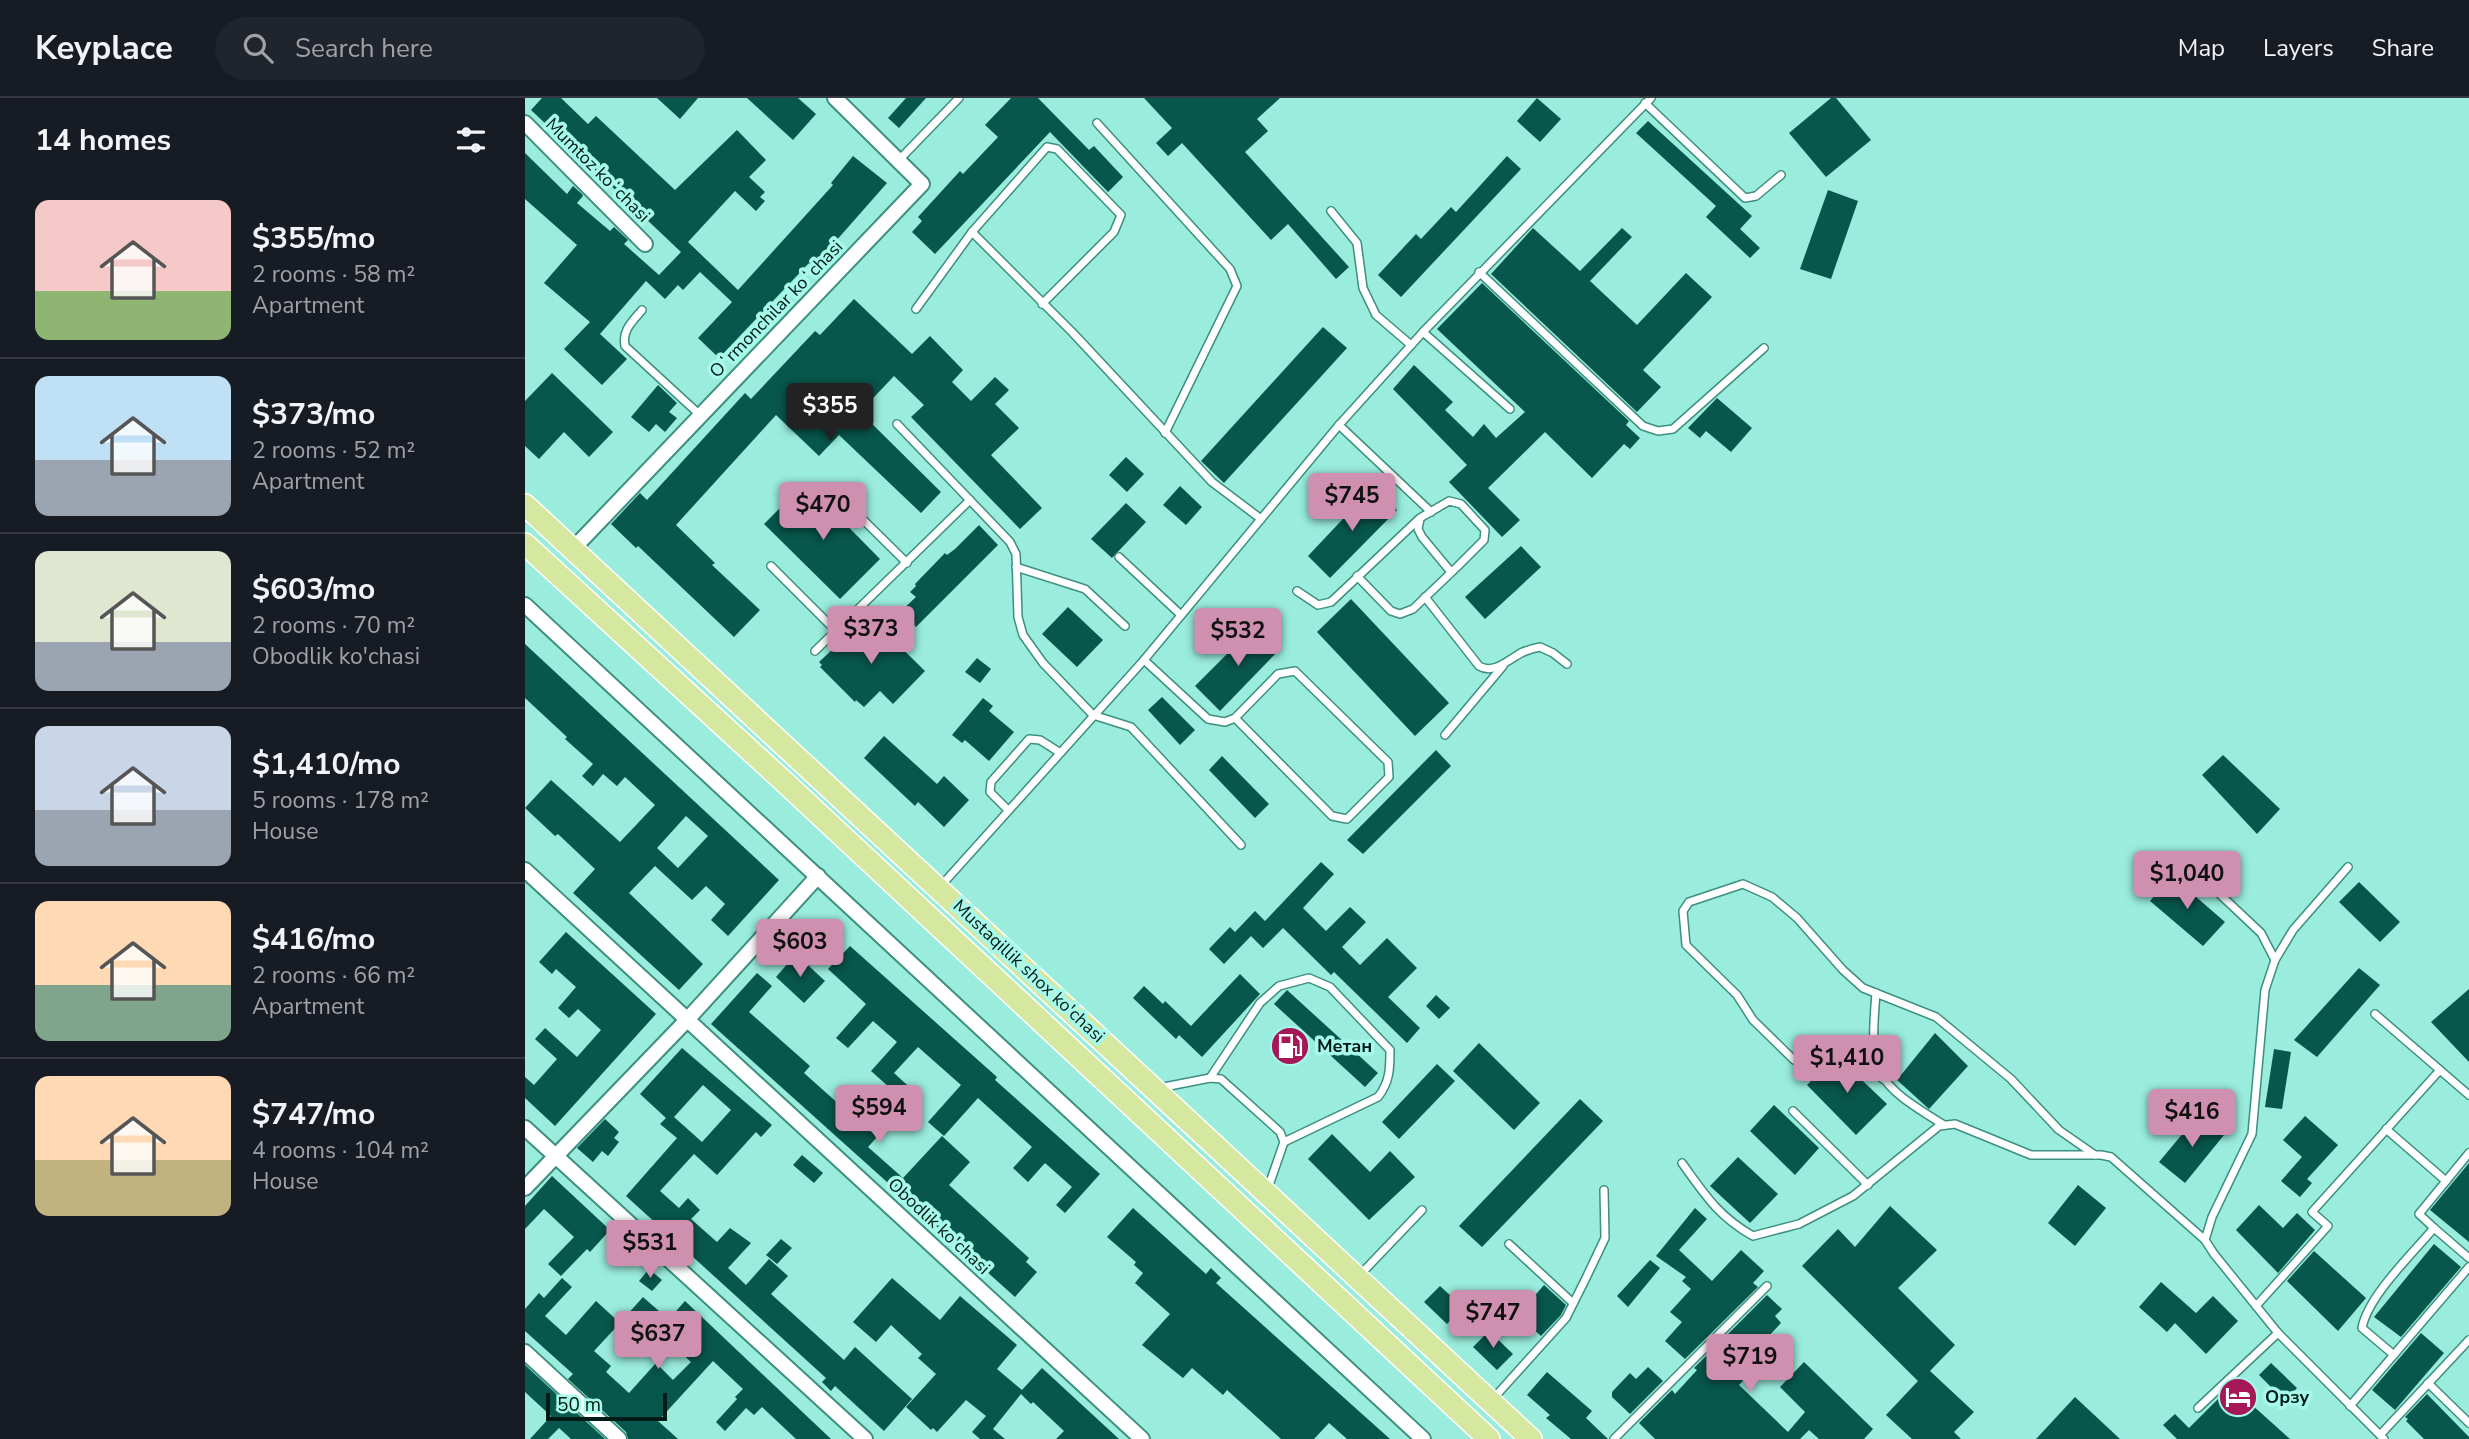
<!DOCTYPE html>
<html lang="en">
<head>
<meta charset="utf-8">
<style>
  :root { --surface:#171b24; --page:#20242c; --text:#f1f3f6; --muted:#9ea1a6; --line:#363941; --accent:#cf90af }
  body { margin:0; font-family:"Nunito Sans",sans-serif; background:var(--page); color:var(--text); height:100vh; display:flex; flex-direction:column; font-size:26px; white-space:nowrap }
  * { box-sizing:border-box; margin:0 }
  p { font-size:23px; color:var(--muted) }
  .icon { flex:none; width:38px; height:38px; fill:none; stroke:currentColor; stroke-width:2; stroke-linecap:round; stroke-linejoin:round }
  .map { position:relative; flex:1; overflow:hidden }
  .sheet { display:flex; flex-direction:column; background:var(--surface); width:525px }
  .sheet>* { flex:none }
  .scale { position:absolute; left:21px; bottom:18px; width:121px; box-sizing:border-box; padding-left:7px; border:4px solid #021a16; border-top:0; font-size:19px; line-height:24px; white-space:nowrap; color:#021a16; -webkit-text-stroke:5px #a7faea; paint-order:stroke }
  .price { position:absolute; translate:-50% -60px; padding:0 16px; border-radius:7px; background:var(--accent); color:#111; font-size:23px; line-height:46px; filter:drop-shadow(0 2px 4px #0008) }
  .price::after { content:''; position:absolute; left:50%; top:42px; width:21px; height:16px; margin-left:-10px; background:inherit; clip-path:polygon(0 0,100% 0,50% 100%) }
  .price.on { background:#222; color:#fff }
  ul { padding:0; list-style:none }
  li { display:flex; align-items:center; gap:21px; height:175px; padding:0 35px }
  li+li { border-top:2px solid var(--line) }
  li span { display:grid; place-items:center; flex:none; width:196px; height:140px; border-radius:14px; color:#555 }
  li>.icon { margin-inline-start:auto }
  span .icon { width:84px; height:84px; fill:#fffc; stroke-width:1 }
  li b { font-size:30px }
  h2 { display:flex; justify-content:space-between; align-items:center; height:84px; padding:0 35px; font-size:30px }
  header { display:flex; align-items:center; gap:42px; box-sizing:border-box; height:98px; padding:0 35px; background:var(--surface); border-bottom:2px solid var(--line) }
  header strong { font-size:33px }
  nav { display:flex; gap:38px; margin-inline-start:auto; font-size:24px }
  .search { width:490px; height:63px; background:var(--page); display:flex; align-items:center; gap:18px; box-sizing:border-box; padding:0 24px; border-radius:38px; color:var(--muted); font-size:26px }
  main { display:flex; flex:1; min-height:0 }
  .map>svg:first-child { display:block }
</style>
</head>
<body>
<header>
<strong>Keyplace</strong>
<div class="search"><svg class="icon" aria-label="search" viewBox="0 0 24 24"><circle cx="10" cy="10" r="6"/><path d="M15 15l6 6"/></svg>Search here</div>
<nav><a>Map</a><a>Layers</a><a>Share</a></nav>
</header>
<main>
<section class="sheet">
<h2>14 homes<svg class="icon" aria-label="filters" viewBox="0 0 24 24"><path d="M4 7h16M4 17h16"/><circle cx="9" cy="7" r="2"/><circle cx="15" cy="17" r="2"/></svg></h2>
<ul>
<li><span style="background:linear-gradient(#f6c9c9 65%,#8fb573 0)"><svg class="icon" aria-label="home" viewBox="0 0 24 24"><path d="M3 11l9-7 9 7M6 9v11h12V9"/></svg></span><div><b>$355/mo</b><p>2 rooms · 58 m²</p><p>Apartment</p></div></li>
<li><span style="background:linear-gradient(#bfe0f5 60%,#9aa5b1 0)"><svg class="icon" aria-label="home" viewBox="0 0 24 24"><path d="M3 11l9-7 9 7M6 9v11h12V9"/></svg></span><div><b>$373/mo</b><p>2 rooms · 52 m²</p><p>Apartment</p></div></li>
<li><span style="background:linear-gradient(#dfe7d0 65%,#9aa5b1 0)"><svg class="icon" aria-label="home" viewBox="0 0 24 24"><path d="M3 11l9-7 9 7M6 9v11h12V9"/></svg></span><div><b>$603/mo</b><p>2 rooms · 70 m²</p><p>Obodlik ko'chasi</p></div></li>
<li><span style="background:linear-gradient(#c9d6e8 60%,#9aa5b1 0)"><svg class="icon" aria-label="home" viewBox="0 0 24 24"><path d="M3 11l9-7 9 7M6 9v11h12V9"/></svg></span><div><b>$1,410/mo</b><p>5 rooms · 178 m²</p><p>House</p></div></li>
<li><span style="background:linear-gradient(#ffd9b3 60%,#7fa58c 0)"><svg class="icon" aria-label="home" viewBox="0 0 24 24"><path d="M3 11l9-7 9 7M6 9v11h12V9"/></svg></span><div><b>$416/mo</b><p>2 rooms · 66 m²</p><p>Apartment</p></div></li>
<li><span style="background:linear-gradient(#ffd9b3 60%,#c2b280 0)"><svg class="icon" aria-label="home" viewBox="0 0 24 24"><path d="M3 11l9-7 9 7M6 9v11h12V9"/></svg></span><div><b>$747/mo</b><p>4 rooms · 104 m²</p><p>House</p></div></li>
</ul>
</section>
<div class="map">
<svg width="1944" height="1341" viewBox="0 0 1944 1341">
  <rect width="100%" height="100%" fill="#9aecdc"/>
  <g fill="#08574c" fill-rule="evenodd">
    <polygon points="17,0 36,0 63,26 71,18 150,92 212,32 241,62 224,79 240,94 235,99 240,103 231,113 210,93 163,144 213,192 308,87 306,85 328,58 362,85 288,169 284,165 194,260 173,240 207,204 175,174 158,192 153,187 140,201 121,183 75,236 102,261 77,287 39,251 65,224 19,185 52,147 0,101 0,55 42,96 48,88 57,96 58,98 52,105 85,133 89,129 103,142 99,146 134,177 156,154 6,12"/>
    <polygon points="132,0 173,0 155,21"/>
    <polygon points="222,0 273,0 291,16 268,42"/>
    <polygon points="381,0 401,0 374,30 363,20"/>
    <polygon points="486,0 513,0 564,52 569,48 598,79 583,94 525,34 410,156 387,134 397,123 393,119 435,73 438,76 473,39 460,27"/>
    <polygon points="619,0 755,0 732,21 743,33 720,54 824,169 811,181 763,126 746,142 657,45 643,58 631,45 647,30"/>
    <polygon points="1012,0 1036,21 1015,44 992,23"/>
    <polygon points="1306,0 1311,0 1346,42 1301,79 1264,35"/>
    <polygon points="1123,23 1227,118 1215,131 1235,150 1225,160 1181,119 1191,108 1111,35"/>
    <polygon points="982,58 996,71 876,199 853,177 891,136 896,141 926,109 931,114"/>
    <polygon points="1303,92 1333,103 1306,181 1275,171"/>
    <polygon points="1008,130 1055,173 1097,130 1107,139 1065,183 1112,227 1161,175 1187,199 1118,272 1136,289 1112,314 966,176"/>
    <polygon points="957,185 1104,323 1101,327 1115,340 1105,351 1099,346 1067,380 1020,334 963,390 995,422 977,439 924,384 942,367 868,291 889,267 928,304 920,312 948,339 959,326 971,340 1000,314 912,231"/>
    <polygon points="329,201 387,256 405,238 438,272 427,284 446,303 470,279 484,292 470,306 494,330 466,357 517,410 495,431 386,319 399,307 369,278 335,314 416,394 396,415 314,337 294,358 251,317 151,427 190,465 187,467 235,512 209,539 113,448 111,450 86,426 115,395 122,402 220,295 226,301 290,233 295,237"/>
    <polygon points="798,229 822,250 699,385 676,363"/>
    <polygon points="27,275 88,334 64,359 39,334 14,361 0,348 0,303"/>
    <polygon points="133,287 152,305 144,314 152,320 140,334 131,326 124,334 106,319"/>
    <polygon points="1192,300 1227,330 1206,354 1181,333 1175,340 1163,330"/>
    <polygon points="601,359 619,376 602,394 584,377"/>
    <polygon points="283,388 355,461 315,501 239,426 259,406 262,409"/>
    <polygon points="655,388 677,409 661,427 638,407"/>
    <polygon points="847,390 872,412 805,480 783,458"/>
    <polygon points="601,405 621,424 587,460 566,441"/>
    <polygon points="454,427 473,447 391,529 376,513 391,499 385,494 391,488 390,486 420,455 422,457 430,451"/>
    <polygon points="996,448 1016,469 960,521 940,499"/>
    <polygon points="826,501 924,605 890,638 792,534"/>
    <polygon points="543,509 578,542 552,569 517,536"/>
    <polygon points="345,519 400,573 368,606 355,593 339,609 331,602 330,604 295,569 297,567 294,564 310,549 313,551"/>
    <polygon points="731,527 756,550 695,613 670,588"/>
    <path d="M0,546L254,782L203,838L186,822L200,806L181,788L167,802L130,768L104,795L178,866L154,892L48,795L70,771L33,736L30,738L0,710L26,682L95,744L130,707L100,679L92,688L78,676L68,688L57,678L68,666L40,641L42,639L0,600ZM161,718L183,738L153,770L132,750Z"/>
    <polygon points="452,560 466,571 455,585 440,574"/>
    <polygon points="637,599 670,632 655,647 623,612"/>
    <polygon points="458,600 468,608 464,613 489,634 464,663 440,642 437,645 427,637"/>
    <polygon points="359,638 412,686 419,678 444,702 419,729 393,704 390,708 339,660"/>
    <polygon points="911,652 926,668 838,756 822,742"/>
    <polygon points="1698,657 1755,711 1732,736 1677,677"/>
    <polygon points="697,658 744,706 730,720 684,672"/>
    <polygon points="796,764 809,776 778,810 801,833 825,809 841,824 817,849 835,867 862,840 892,870 863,899 895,930 882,945 809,874 806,877 758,830 738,850 726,838 699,866 684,851 705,829 710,834 730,813 740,823"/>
    <polygon points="1647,778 1700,824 1678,848 1625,803"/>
    <polygon points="1834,784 1875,824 1855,844 1814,804"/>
    <polygon points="41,834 131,916 30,1028 0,1000 0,979 9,987 32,961 10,941 20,930 52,959 76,932 53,911 44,920 33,910 51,889 31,871 27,876 14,864"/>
    <polygon points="325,848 472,979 470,982 575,1076 540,1115 531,1107 547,1089 520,1065 503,1084 488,1070 507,1049 453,1000 419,1038 403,1024 436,987 393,949 369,975 392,996 383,1006 346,973 372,944 348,923 323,950 311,940 341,906 303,871"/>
    <polygon points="271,856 300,883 279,905 251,879"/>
    <polygon points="1834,870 1855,887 1792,959 1769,942"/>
    <polygon points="232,875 247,888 224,914 285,968 279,975 316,1008 329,994 342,1005 330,1019 352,1039 343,1049 378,1080 417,1038 445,1064 424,1087 504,1160 501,1164 512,1174 490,1199 186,926"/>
    <polygon points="715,876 735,896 677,959 654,937 651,941 608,900 619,888 638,906 640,903 666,928"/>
    <polygon points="1944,891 1944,964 1906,924"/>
    <polygon points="762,892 853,975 840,989 749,906"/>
    <polygon points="911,897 925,910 914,921 901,908"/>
    <polygon points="1410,935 1443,968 1404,1011 1372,982"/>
    <polygon points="954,945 1015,1005 989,1032 928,973"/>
    <path d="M157,950L247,1027L236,1039L231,1034L192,1077L169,1056L135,1093L154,1110L163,1100L175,1112L166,1121L192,1144L205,1130L226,1145L203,1170L221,1187L244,1161L263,1178L246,1196L319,1262L330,1249L387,1301L359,1333L310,1288L306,1293L297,1284L301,1280L101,1098L152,1040L135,1026L141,1020L115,996ZM178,987L206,1012L177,1044L149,1019Z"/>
    <polygon points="1749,951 1766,954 1757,1011 1740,1009"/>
    <polygon points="1308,961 1318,964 1362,1006 1331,1037 1282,987"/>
    <polygon points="912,966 930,983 874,1041 857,1024"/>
    <polygon points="1055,1001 1078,1023 957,1149 934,1128"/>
    <polygon points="1249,1007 1294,1050 1270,1077 1225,1033"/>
    <polygon points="1674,1016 1699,1037 1660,1085 1634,1064"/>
    <polygon points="1780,1018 1813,1047 1782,1081 1787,1085 1775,1099 1756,1083 1777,1059 1758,1042"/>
    <polygon points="80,1021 94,1034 89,1040 94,1044 83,1058 77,1053 68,1064 52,1050"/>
    <polygon points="807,1036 845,1074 865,1053 890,1079 844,1122 783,1061"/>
    <polygon points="277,1057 298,1075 289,1085 268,1067"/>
    <polygon points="1213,1059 1253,1096 1225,1125 1185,1088"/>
    <polygon points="1944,1065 1944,1144 1905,1112"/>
    <polygon points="27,1078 85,1132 65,1154 62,1151 36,1178 23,1166 49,1139 19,1111 0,1131 0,1108"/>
    <polygon points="1553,1087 1581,1110 1550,1148 1523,1125"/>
    <polygon points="1734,1107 1758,1130 1772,1115 1790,1132 1753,1175 1711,1132"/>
    <polygon points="1365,1108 1412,1152 1373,1190 1430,1247 1405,1273 1449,1314 1429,1334 1436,1341 1387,1341 1361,1317 1393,1283 1277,1168 1313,1131 1330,1149"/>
    <polygon points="608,1110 681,1176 686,1170 696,1180 691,1185 865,1341 822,1341 804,1325 789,1341 756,1341 702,1292 698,1297 667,1270 658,1280 617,1247 645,1216 610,1185 618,1175 609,1167 611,1164 582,1139"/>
    <polygon points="1170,1110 1182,1121 1154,1152 1187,1183 1216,1152 1239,1173 1228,1185 1233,1189 1160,1261 1140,1243 1157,1224 1145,1214 1166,1191 1157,1183 1161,1179 1131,1158"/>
    <polygon points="256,1141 267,1150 252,1166 241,1157"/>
    <polygon points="1909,1146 1936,1169 1876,1239 1849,1219"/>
    <polygon points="1789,1153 1841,1200 1813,1233 1762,1183"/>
    <polygon points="1125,1162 1135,1170 1103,1209 1092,1198"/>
    <polygon points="124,1171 137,1182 127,1193 114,1183"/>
    <polygon points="37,1180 47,1189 20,1218 41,1237 71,1203 95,1225 69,1253 86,1268 81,1274 104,1295 131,1265 148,1282 166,1264 153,1252 157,1248 137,1229 160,1203 306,1341 271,1341 237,1309 229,1317 221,1310 200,1333 191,1324 212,1301 210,1299 218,1291 188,1263 133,1323 153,1341 103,1341 101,1334 43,1281 48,1276 0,1233 0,1211 14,1195 19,1200"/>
    <polygon points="367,1180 415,1222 435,1198 492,1247 472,1271 497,1292 517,1270 594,1341 531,1341 539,1333 508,1304 506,1306 496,1296 468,1331 480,1341 455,1341 447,1334 461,1318 441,1302 412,1334 408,1330 406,1332 381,1309 411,1276 393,1260 397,1256 366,1227 351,1244 328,1224"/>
    <polygon points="1636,1184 1671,1215 1688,1198 1713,1223 1681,1256 1650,1225 1642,1234 1614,1209"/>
    <polygon points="1019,1187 1041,1207 1036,1217 1016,1238 993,1217"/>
    <polygon points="915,1188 938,1209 922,1226 899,1204"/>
    <polygon points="1242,1197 1257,1211 1250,1218 1256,1225 1243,1239 1251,1247 1214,1287 1263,1334 1280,1314 1255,1289 1279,1264 1348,1331 1339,1341 1294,1341 1284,1332 1275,1341 1130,1341 1114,1325 1147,1292 1150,1296 1172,1272 1169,1270"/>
    <polygon points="118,1199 143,1221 117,1249 93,1227"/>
    <polygon points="964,1233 988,1256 972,1272 948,1249"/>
    <polygon points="1896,1235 1919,1255 1870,1312 1847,1292"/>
    <polygon points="1746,1265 1772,1290 1760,1303 1734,1277"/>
    <polygon points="0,1267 80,1341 46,1341 34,1330 23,1341 5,1341 26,1318 0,1294"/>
    <polygon points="1123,1269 1138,1283 1105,1316 1087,1299 1087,1294 1105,1275 1111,1281"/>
    <polygon points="1022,1274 1067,1313 1061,1320 1083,1341 1046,1341 1021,1320 1025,1317 1002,1297"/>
    <polygon points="1706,1288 1765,1341 1652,1341 1638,1327 1650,1316 1664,1330"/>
    <polygon points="1902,1296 1944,1339 1944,1341 1899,1341 1881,1323 1883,1321 1880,1319"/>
    <polygon points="1550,1299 1595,1341 1511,1341"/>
  </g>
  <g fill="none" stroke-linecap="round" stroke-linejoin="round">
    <g stroke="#3c8f81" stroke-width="10">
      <g id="service">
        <polyline points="1120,5 1220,100 1231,98 1256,77"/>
        <polyline points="572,25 705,171 712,188 640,335"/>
        <polyline points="374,62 434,0"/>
        <polyline points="806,113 832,145 838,190 851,217 886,247"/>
        <polyline points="447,134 548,235 687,384 736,421"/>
        <polyline points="954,174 1118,328 1133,333 1148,331 1239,250"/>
        <polyline points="391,211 447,134 522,49 532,51 596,117 589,134 517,206"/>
        <path d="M117,212C107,224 97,232 100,248L175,317"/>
        <polyline points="898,234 985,311"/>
        <polyline points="372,326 485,444 491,456 493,519 498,537 518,565 568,617 606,629 716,747"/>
        <polyline points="814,327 906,414"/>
        <polyline points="307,391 382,465"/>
        <polyline points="895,421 893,431 897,439 926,474"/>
        <polyline points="594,459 656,517"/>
        <polyline points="246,468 311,533"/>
        <polyline points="491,469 560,491 600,528"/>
        <polyline points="772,493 793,507 806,504 895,420 924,403 936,406 960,432 959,442 932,469 888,511 875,516 866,513 832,478"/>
        <path d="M900,499L954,568C969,577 984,561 998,554C1003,552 1009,550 1015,549L1028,555L1042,566"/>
        <polyline points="290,553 445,402"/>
        <polyline points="619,562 683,621 700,624 710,620 753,576 770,573 863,664 864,679 822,721 807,718 710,620"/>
        <polyline points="920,637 978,568"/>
        <polyline points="483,712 465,694 466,684 504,641 515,642 534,654"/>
        <polyline points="1823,769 1768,832 1750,862 1740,892 1727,1036 1687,1119 1680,1142 1689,1156 1753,1235 1859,1341"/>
        <polyline points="1685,787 1736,835 1750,862"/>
        <polyline points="414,790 619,562 814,327 898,234 1126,0"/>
        <path d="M1351,895C1344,977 1349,984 1419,1027"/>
        <polyline points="1850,916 1944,997"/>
        <path d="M685,980L735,905L754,888L784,880L805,889L865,952C865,970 865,984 853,999L759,1044"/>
        <polyline points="1358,981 1336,964 1305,953 1278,963 1269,962 1228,922 1212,897 1161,847 1158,813 1164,804 1218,786 1247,799 1272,820 1318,872 1338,890 1411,919 1486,981 1534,1032 1570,1057"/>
        <polyline points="634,990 685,980 696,981 755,1034 759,1044 742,1093"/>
        <polyline points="1268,1013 1343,1087"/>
        <polyline points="1861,1031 1921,1083"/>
        <path d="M1157,1065C1180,1097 1193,1118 1228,1138L1274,1126L1328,1098L1414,1028L1430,1026L1506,1057H1576L1586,1059L1680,1142"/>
        <polyline points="1909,1130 1944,1160"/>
        <polyline points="984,1146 1048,1205"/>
        <polyline points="833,1179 897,1112"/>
        <polyline points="1731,1208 1803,1128 1787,1114 1915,972"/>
        <path d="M1869,1257L1837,1230C1843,1198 1888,1155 1909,1130L1894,1116L1944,1055"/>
        <polyline points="1903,1285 1944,1325"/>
        <polyline points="967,1302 1041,1220 1061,1180 1080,1140 1079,1092"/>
        <polyline points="1825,1308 1944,1169"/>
        <polyline points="1673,1310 1753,1235"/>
        <polyline points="1855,1337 1944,1242"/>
        <polyline points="1089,1341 1242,1188"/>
      </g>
    </g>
    <g stroke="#3c8f81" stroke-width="18">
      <g id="minor">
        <polyline points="0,25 120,146"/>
        <polyline points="47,452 397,86 310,0"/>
        <polyline points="0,507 898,1341"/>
        <polyline points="0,772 617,1341"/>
        <polyline points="0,1030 340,1341"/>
        <polyline points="0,1090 161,923 293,778"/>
        <polyline points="0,1254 94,1341"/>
      </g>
    </g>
    <g stroke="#fff" stroke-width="24">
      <g id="primary">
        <polyline points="0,407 1006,1341"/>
        <polyline points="0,446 254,679 964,1341"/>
      </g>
    </g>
    <use href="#service" stroke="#fff" stroke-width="7"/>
    <use href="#minor" stroke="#fff" stroke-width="14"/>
    <use href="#primary" stroke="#d6e79f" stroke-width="21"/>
  </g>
  <defs>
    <g id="fuel-disc" transform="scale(2.0125)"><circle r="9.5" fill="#a61758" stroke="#a7faea"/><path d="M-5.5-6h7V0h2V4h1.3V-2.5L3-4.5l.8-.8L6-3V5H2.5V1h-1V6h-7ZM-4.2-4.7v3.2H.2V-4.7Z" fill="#fff"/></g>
    <g id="hotel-disc" transform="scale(2.0125)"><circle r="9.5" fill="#a61758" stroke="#a7faea"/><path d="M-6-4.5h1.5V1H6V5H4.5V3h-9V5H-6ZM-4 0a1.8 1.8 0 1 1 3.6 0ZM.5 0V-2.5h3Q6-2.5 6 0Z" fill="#fff"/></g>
  </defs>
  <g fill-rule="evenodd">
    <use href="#fuel-disc" x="765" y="948"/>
    <use href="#hotel-disc" x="1713" y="1299"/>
  </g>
  <g text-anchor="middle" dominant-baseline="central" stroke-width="7" stroke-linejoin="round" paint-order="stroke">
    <g font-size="18" fill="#021a16" stroke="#a7faea">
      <text transform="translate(73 72) rotate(45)">Mumtoz koʻchasi</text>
      <text transform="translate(251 211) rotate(-46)">Oʻrmonchilar koʻchasi</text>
      <text transform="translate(504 873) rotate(43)">Mustaqillik shox ko'chasi</text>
      <text transform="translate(414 1128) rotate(43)">Obodlik ko'chasi</text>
    </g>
    <g font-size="18" font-weight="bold" fill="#021a16" stroke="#a7faea" text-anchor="start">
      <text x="792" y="948">Метан</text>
      <text x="1740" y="1299">Орзу</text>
    </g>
  </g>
</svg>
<div class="scale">50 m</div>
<b class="price on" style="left:305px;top:345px">$355</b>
<b class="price" style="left:827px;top:435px">$745</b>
<b class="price" style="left:298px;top:444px">$470</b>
<b class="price" style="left:346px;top:568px">$373</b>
<b class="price" style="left:713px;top:570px">$532</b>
<b class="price" style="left:1662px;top:813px">$1,040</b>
<b class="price" style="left:275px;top:881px">$603</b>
<b class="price" style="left:1322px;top:997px">$1,410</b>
<b class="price" style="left:354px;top:1047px">$594</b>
<b class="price" style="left:1667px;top:1051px">$416</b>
<b class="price" style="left:125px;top:1182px">$531</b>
<b class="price" style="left:968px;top:1252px">$747</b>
<b class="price" style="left:133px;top:1273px">$637</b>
<b class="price" style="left:1225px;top:1296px">$719</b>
</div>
</main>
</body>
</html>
